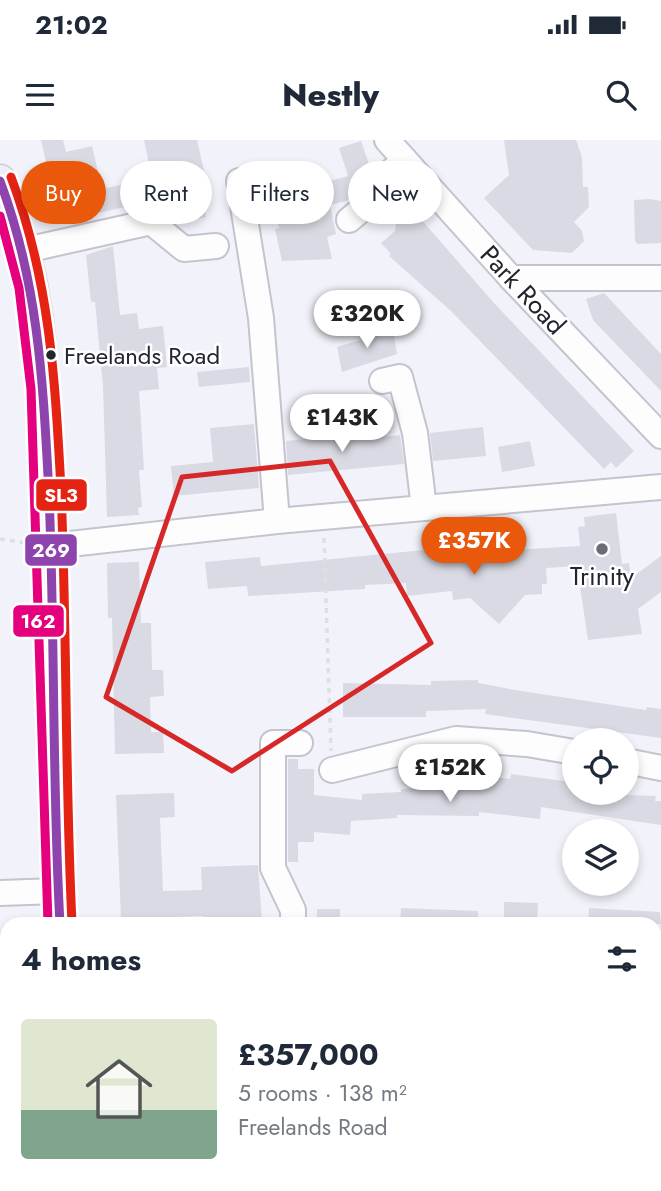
<!DOCTYPE html>
<html lang="en">
<head>
<meta charset="utf-8">
<style>
  :root { --surface:#fff; --page:#f6f6f7; --text:#1f2937; --muted:#747a83; --line:#e0e1e3; --accent:#ea580c }
  body { margin:0; font-family:Jost,sans-serif; background:var(--page); color:var(--text); height:100vh; display:flex; flex-direction:column; font-size:26px; white-space:nowrap }
  * { box-sizing:border-box; margin:0 }
  p { font-size:23px; color:var(--muted) }
  .icon { flex:none; width:38px; height:38px; fill:none; stroke:currentColor; stroke-width:2; stroke-linecap:round; stroke-linejoin:round }
  .map { position:relative; flex:1; overflow:hidden }
  .drawer { position:absolute; left:0px; top:777px; width:662px; height:275px; display:flex; flex-direction:column; background:var(--surface); border-radius:21px 21px 0 0; box-shadow:0 4px 10px #0003 }
  .drawer>* { flex:none }
  .hud { position:absolute; left:21px; top:21px; width:620px; height:63px; display:flex; gap:14px }
  .tools { position:absolute; left:562px; top:588px; display:grid; gap:14px }
  .tools a { display:grid; place-items:center; width:77px; height:77px; border-radius:50%; background:var(--surface); box-shadow:0 4px 10px #0003; font-size:35px }
  .price { position:absolute; translate:-50% -60px; padding:0 16px; border-radius:24px; background:#fff; color:#222; font-size:23px; line-height:46px; filter:drop-shadow(0 2px 4px #0008) }
  .price::after { content:''; position:absolute; left:50%; top:42px; width:21px; height:16px; margin-left:-10px; background:inherit; clip-path:polygon(0 0,100% 0,50% 100%) }
  .price.active { background:var(--accent); color:#fff }
  ul { padding:0; list-style:none }
  li { display:flex; align-items:center; gap:21px; height:175px; padding:0 21px }
  li+li { border-top:2px solid var(--line) }
  li span { display:grid; place-items:center; flex:none; width:196px; height:140px; border-radius:7px; color:#555 }
  li>.icon { margin-inline-start:auto }
  span .icon { width:84px; height:84px; fill:#fffc; stroke-width:1 }
  li b { font-size:30px }
  h2 { display:flex; justify-content:space-between; align-items:center; height:84px; padding:0 21px; font-size:30px }
  .tag { padding:0 24px; border-radius:32px; background:var(--surface); box-shadow:0 4px 10px #0003; font-size:24px; line-height:63px }
  .tag.active { background:var(--accent); color:#fff }
  .status { display:flex; justify-content:space-between; align-items:center; height:49px; padding:0 35px; background:var(--surface); direction:ltr }
  .status svg { height:19px; fill:currentColor }
  header { display:flex; justify-content:space-between; align-items:center; height:91px; padding:0 21px; background:var(--surface); font-size:32px; font-weight:800 }
  .map>svg:first-child { display:block }
</style>
</head>
<body>
<div class="status"><b>21:02</b><svg viewBox="0 0 49 12"><path d="M0 12V9h3v3zM5 12V6h3v6zM10 12V3h3v9zM15 12V0h3v12zM26 1h20v11H26zM47 4h2v5h-2z"/></svg></div>
<header><svg class="icon" aria-label="menu" viewBox="0 0 24 24"><path d="M4 6h16M4 12h16M4 18h16"/></svg>Nestly<svg class="icon" aria-label="search" viewBox="0 0 24 24"><circle cx="10" cy="10" r="6"/><path d="M15 15l6 6"/></svg></header>
<div class="map">
<svg width="661" height="1051" viewBox="0 0 661 1051">
  <rect width="100%" height="100%" fill="#f2f3fa"/>
  <g fill="#d4d7fb">
    <polygon points="655,976 661,977 661,1051 550,1051 551,1045 654,1045"/>
    <polygon points="284,1045 540,1045 539,1051 282,1051"/>
  </g>
  <g fill="#d9dae3">
    <polygon points="41,0 63,0 66,12 92,6 102,49 152,38 144,0 197,0 204,31 196,33 206,77 187,81 183,63 139,69 138,64 85,76 83,68 58,74"/>
    <polygon points="504,0 576,0 582,17 583,47 588,47 589,67 574,82 582,91 584,101 572,113 533,110 484,58 509,35"/>
    <polygon points="361,1 370,27 363,29 358,53 350,60 330,65 336,94 327,97 332,119 282,121 275,89 279,88 271,57 348,36 339,8"/>
    <polygon points="394,48 494,163 634,311 616,328 611,322 604,329 451,171 389,116 391,114 381,103 395,91 396,85 383,71 389,63 389,52"/>
    <polygon points="650,59 661,61 661,103 638,104 635,101 634,60"/>
    <polygon points="113,106 120,175 137,173 139,189 163,186 167,227 157,228 159,249 139,251 144,330 139,330 142,367 138,368 139,375 107,377 103,246 95,162 91,162 86,115"/>
    <polygon points="604,153 661,214 661,251 593,180 586,159"/>
    <polygon points="393,190 397,214 342,232 337,207 367,198 366,195"/>
    <polygon points="249,227 250,242 199,247 197,232"/>
    <polygon points="254,284 259,348 174,356 171,326 213,322 210,288"/>
    <polygon points="483,287 486,316 433,321 430,293"/>
    <polygon points="344,295 344,301 400,295 404,324 288,335 286,301"/>
    <polygon points="530,301 535,326 502,332 498,307"/>
    <polygon points="616,373 622,424 629,423 631,438 661,416 661,452 638,469 642,494 588,500 577,426 546,428 547,444 542,444 542,454 525,455 499,484 470,458 453,460 452,451 407,456 406,443 365,445 365,449 248,456 247,446 208,449 205,422 260,417 261,426 475,405 475,408 495,411 580,406 578,387 585,386 584,377"/>
    <polygon points="139,422 141,483 151,483 152,530 163,530 164,556 150,557 151,592 163,592 164,613 115,614 112,478 108,478 107,423"/>
    <polygon points="478,540 478,543 515,550 646,570 647,567 661,569 661,598 485,574 486,569 426,571 426,577 343,577 343,543 431,545 431,541"/>
    <polygon points="288,619 298,619 298,629 314,629 314,655 362,660 362,654 401,652 401,649 487,646 488,636 510,639 511,634 572,642 574,653 656,656 655,661 661,661 661,685 541,667 540,679 479,672 479,676 397,675 397,678 351,681 350,695 314,692 314,702 298,702 298,722 288,722"/>
    <polygon points="174,653 175,677 160,678 163,751 202,750 201,727 258,725 262,783 203,784 203,776 121,779 116,655"/>
    <polygon points="504,762 538,763 537,784 504,784"/>
    <polygon points="401,768 478,771 478,784 400,784"/>
    <polygon points="589,768 660,772 661,784 588,784"/>
    <rect x="317" y="769" width="23" height="15"/>
  </g>
  <g fill="none" stroke-linecap="round" stroke-linejoin="round">
    <g stroke="#c3c4ce" stroke-width="28">
      <g id="minor">
        <polyline points="387,0 511,138 661,296"/>
        <polyline points="239,41 261,178 277,381"/>
        <polyline points="349,80 375,58 372,47 405,20"/>
        <polyline points="26,110 151,82 184,109 216,106"/>
        <polyline points="511,138 661,138"/>
        <polyline points="382,241 400,237 415,293 424,368"/>
        <polyline points="52,406 277,381 661,347"/>
        <polyline points="626,621 661,628"/>
        <polyline points="332,630 456,599 527,604 574,612"/>
        <polyline points="0,753 58,751"/>
        <polyline points="293,784 293,770 273,728 273,603 300,603"/>
        <polyline points="654,839 661,840"/>
        <polyline points="0,1009 7,1009"/>
        <polyline points="0,1036 7,1036"/>
      </g>
    </g>
    <g stroke="#cecfd4" stroke-width="35">
      <g id="major">
        <path d="M0,41C40,139 42,218 47,322C56,476 50,630 60,784"/>
        <polyline points="61,1051 61,1045"/>
      </g>
    </g>
    <g stroke="#dedfe1" stroke-width="3.5" stroke-dasharray="5 5" stroke-linecap="butt">
      <polyline points="324,398 331,611"/>
      <polyline points="0,399 26,403"/>
    </g>
    <use href="#minor" stroke="#fdfdfe" stroke-width="24"/>
    <use href="#major" stroke="#ededf6" stroke-width="32"/>
    <g stroke="#fff" stroke-width="14">
      <path id="bus-1" d="M0,41C39,145 43,244 49,354C55,497 52,641 60,784"/>
    </g>
    <g stroke="#fff" stroke-width="14">
      <polyline id="bus-2" points="0,76 19,148 31,249 48,784"/>
    </g>
    <g stroke="#fff" stroke-width="14">
      <path id="bus-3" d="M11,37C50,141 55,239 61,349C67,494 65,639 72,783"/>
    </g>
    <use href="#bus-1" stroke="#8e44ad" stroke-width="9"/>
    <use href="#bus-2" stroke="#e5007d" stroke-width="9"/>
    <use href="#bus-3" stroke="#e42313" stroke-width="9"/>
  </g>
  <path fill="none" stroke="#d62828" stroke-width="5" stroke-linejoin="round" d="M330,321L431,503L232,631L106,557L182,337Z"/>
  <circle fill="#222430" stroke="#fff" stroke-width="2.5" cx="51" cy="215" r="6"/>
  <circle fill="#6b6c77" stroke="#fff" stroke-width="2.5" cx="602" cy="409" r="7"/>
  <g text-anchor="middle" dominant-baseline="central" stroke-width="5" stroke-linejoin="round" paint-order="stroke">
    <g font-size="24" fill="#222430" stroke="#fff" text-anchor="start">
      <text x="64" y="215">Freelands Road</text>
    </g>
    <g font-size="26" fill="#222430" stroke="#fff">
      <text transform="translate(523 150) rotate(47)">Park Road</text>
    </g>
    <g font-size="26" fill="#222430" stroke="#fff">
      <text x="602" y="436">Trinity</text>
    </g>
  </g>
  <g stroke="#fff" stroke-width="2.5">
    <rect x="35" y="338" width="53" height="34" rx="7" fill="#e42313"/>
    <rect x="24" y="393" width="54" height="34" rx="7" fill="#8e44ad"/>
    <rect x="12" y="464" width="53" height="34" rx="7" fill="#e5007d"/>
  </g>
  <g font-size="19" text-anchor="middle" font-weight="bold" fill="#fff">
    <text x="61" y="362">SL3</text>
    <text x="51" y="417">269</text>
    <text x="38" y="488">162</text>
  </g>
</svg>
<div class="tools">
<a><svg class="icon" aria-label="locate" viewBox="0 0 24 24"><circle cx="12" cy="12" r="6"/><path d="M12 2v4M12 18v4M2 12h4M18 12h4"/></svg></a>
<a><svg class="icon" aria-label="layers" viewBox="0 0 24 24"><path d="M12 4l9 5-9 5-9-5zM3 14l9 5 9-5"/></svg></a>
</div>
<b class="price" style="left:367px;top:210px">£320K</b>
<b class="price" style="left:342px;top:314px">£143K</b>
<b class="price active" style="left:474px;top:437px">£357K</b>
<b class="price" style="left:450px;top:664px">£152K</b>
<div class="hud">
<a class="tag active">Buy</a>
<a class="tag">Rent</a>
<a class="tag">Filters</a>
<a class="tag">New</a>
</div>
<section class="drawer">
<h2>4 homes<svg class="icon" aria-label="filters" viewBox="0 0 24 24"><path d="M4 7h16M4 17h16"/><circle cx="9" cy="7" r="2"/><circle cx="15" cy="17" r="2"/></svg></h2>
<ul>
<li><span style="background:linear-gradient(#dfe7d0 65%,#7fa58c 0)"><svg class="icon" aria-label="home" viewBox="0 0 24 24"><path d="M3 11l9-7 9 7M6 9v11h12V9"/></svg></span><div><b>£357,000</b><p>5 rooms · 138 m²</p><p>Freelands Road</p></div></li>
</ul>
</section>
</div>
</body>
</html>
